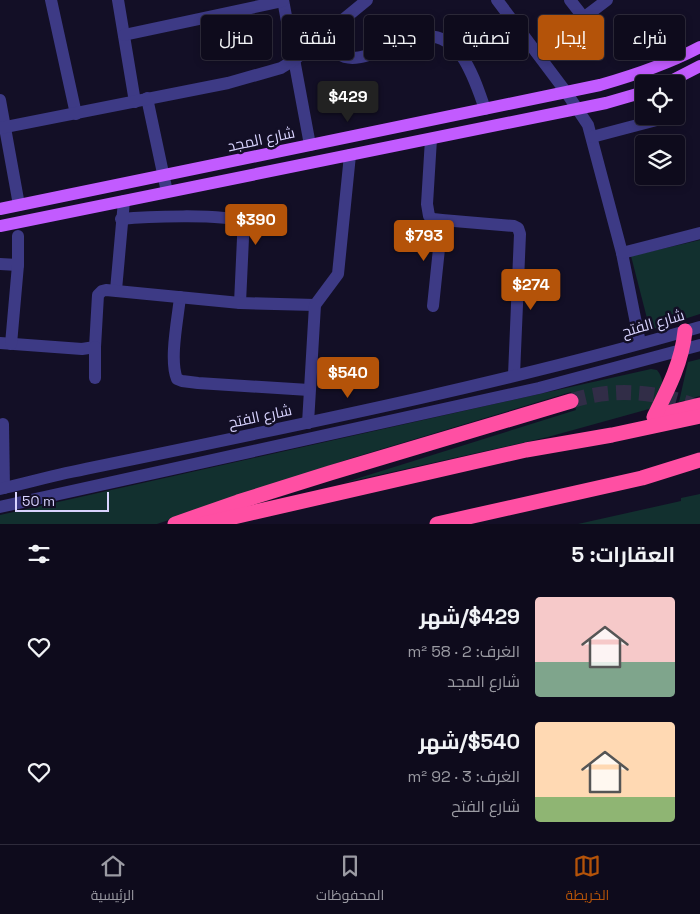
<!DOCTYPE html>
<html lang="ar">
<head>
<meta charset="utf-8">
<style>
  :root { --surface:#0e0b1c; --page:#1c1929; --text:#f1f3f6; --muted:#9b9ba3; --line:#2e2b3b; --accent:#b45309 }
  body { margin:0; font-family:"Space Grotesk",Cairo,sans-serif; background:var(--page); color:var(--text); direction:rtl; height:100vh; display:flex; flex-direction:column; font-size:19px; white-space:nowrap }
  * { box-sizing:border-box; margin:0 }
  p { font-size:16px; color:var(--muted) }
  .icon { flex:none; width:28px; height:28px; fill:none; stroke:currentColor; stroke-width:2; stroke-linecap:round; stroke-linejoin:round }
  .map { position:relative; height:524px; overflow:hidden; direction:ltr }
  .side { display:flex; flex-direction:column; background:var(--surface); flex:1 }
  .side>* { flex:none }
  .guide { position:absolute; left:15px; top:15px; width:670px; height:45px; direction:rtl; display:flex; gap:10px }
  .tools { position:absolute; left:635px; top:75px; display:grid; gap:10px }
  .tools a { display:grid; place-items:center; width:50px; height:50px; border-radius:5px; background:var(--surface); box-shadow:0 2px 8px #0003,0 0 0 1px var(--line); font-size:25px }
  .scale { position:absolute; left:15px; bottom:12px; width:94px; box-sizing:border-box; padding-left:5px; border:2px solid #d9d4ff; border-top:0; font-size:14px; line-height:18px; white-space:nowrap; color:#d9d4ff; -webkit-text-stroke:4px #130f26; paint-order:stroke }
  .price { position:absolute; translate:-50% -42px; padding:0 11px; border-radius:5px; background:var(--accent); color:#fff; font-size:16px; line-height:32px; filter:drop-shadow(0 1px 2px #0008) }
  .price::after { content:''; position:absolute; left:50%; top:30px; width:15px; height:11px; margin-left:-8px; background:inherit; clip-path:polygon(0 0,100% 0,50% 100%) }
  .price.active { background:#222; color:#fff }
  ul { padding:0; list-style:none }
  li { display:flex; align-items:center; gap:15px; height:125px; padding:0 25px }
  li span { display:grid; place-items:center; flex:none; width:140px; height:100px; border-radius:5px; color:#555 }
  li>.icon { margin-inline-start:auto }
  span .icon { width:60px; height:60px; fill:#fffc; stroke-width:1 }
  li b { font-size:21px }
  h2 { display:flex; justify-content:space-between; align-items:center; height:60px; padding:0 25px; font-size:21px }
  .chip { padding:0 18px; border-radius:5px; background:var(--surface); box-shadow:0 2px 8px #0003,0 0 0 1px var(--line); font-size:18px; line-height:45px }
  .chip.active { background:var(--accent); color:#fff }
  .dock { display:flex; justify-content:space-around; align-items:center; height:70px; border-top:1px solid var(--line); background:var(--surface); font-size:14px; color:var(--muted) }
  .dock a { display:grid; justify-items:center; gap:2px }
  .dock .active { color:var(--accent) }
  .map>svg:first-child { display:block }
</style>
</head>
<body>
<div class="map">
<svg width="700" height="524" viewBox="0 0 700 524">
  <rect width="100%" height="100%" fill="#130f26"/>
  <g fill="#12302f">
    <polygon points="700,240 700,314 650,330 631,256"/>
    <polygon points="700,359 700,396 679,402 688,362"/>
    <path d="M651,369L657,370C664,378 665,392 658,401C656,404 651,407 649,409L548,437L343,483L576,410L571,392L352,458L157,524H0V515Z"/>
    <polygon points="700,494 700,524 578,524 681,501 681,498"/>
  </g>
  <g fill="none" stroke-linecap="round" stroke-linejoin="round">
    <path stroke="#312d47" stroke-width="15" stroke-dasharray="15 8" stroke-linecap="butt" d="M571,401C613,387 659,391 700,408"/>
    <g stroke="#3d3a85" stroke-width="12">
      <polyline points="51,0 76,114"/>
      <polyline points="118,0 135,102"/>
      <polyline points="283,0 310,145"/>
      <polyline points="497,0 566,92 588,125 622,253 640,343"/>
      <polyline points="570,0 584,18"/>
      <polyline points="124,35 283,1"/>
      <path d="M322,37C329,43 336,54 345,57C356,60 368,55 379,52C392,47 405,40 419,37C460,29 474,78 485,109"/>
      <polyline points="537,53 607,0"/>
      <polyline points="147,98 167,192"/>
      <polyline points="0,100 19,205"/>
      <polyline points="0,128 228,83 281,68 294,60 367,0"/>
      <polyline points="592,137 668,117"/>
      <polyline points="431,139 427,204 429,216 433,219 442,220 514,226 518,228 520,234 514,375"/>
      <path d="M121,219C141,217 227,213 240,222L243,228V238L240,303"/>
      <polyline points="622,253 700,233"/>
      <polyline points="0,264 18,265"/>
      <polyline points="116,290 124,201"/>
      <path d="M180,297C178,318 169,360 177,379L182,381L198,383L309,390"/>
      <polyline points="433,306 442,220"/>
      <polyline points="0,343 82,349 95,347 98,295 102,291 106,290 240,303 315,305"/>
      <polyline points="11,344 18,265 18,236"/>
      <polyline points="95,347 95,378"/>
      <polyline points="308,423 315,305 338,274 350,155"/>
      <polyline points="3,424 4,488"/>
      <path d="M0,489C22,484 44,478 66,473C278,429 492,387 700,327"/>
      <polyline points="0,507 539,388 700,345"/>
    </g>
    <g stroke="#c25bff" stroke-width="12">
      <polyline points="665,84 700,66"/>
      <path d="M0,209L600,85C635,75 668,64 700,47"/>
      <polyline points="0,226 606,103 644,92"/>
    </g>
    <g stroke="#ff4fa3" stroke-width="15">
      <polyline points="663,414 700,405"/>
      <path d="M654,417C668,389 682,362 685,331"/>
      <polyline points="175,524 238,502 330,473 571,401"/>
      <polyline points="203,524 526,450 612,435 700,416"/>
      <polyline points="437,524 642,478 700,460"/>
    </g>
  </g>
  <g text-anchor="middle" dominant-baseline="central" stroke-width="5" stroke-linejoin="round" paint-order="stroke">
    <g font-size="15" fill="#d9d4ff" stroke="#130f26">
      <text transform="translate(261 139) rotate(-12)">شارع المجد</text>
      <text transform="translate(653 323) rotate(-16)">شارع الفتح</text>
      <text transform="translate(260 416) rotate(-12)">شارع الفتح</text>
    </g>
  </g>
</svg>
<div class="tools">
<a><svg class="icon" aria-label="locate" viewBox="0 0 24 24"><circle cx="12" cy="12" r="6"/><path d="M12 2v4M12 18v4M2 12h4M18 12h4"/></svg></a>
<a><svg class="icon" aria-label="layers" viewBox="0 0 24 24"><path d="M12 4l9 5-9 5-9-5zM3 14l9 5 9-5"/></svg></a>
</div>
<div class="scale">50 m</div>
<b class="price active" style="left:348px;top:123px">$429</b>
<b class="price" style="left:256px;top:246px">$390</b>
<b class="price" style="left:424px;top:262px">$793</b>
<b class="price" style="left:531px;top:311px">$274</b>
<b class="price" style="left:348px;top:399px">$540</b>
<div class="guide">
<a class="chip">شراء</a>
<a class="chip active">إيجار</a>
<a class="chip">تصفية</a>
<a class="chip">جديد</a>
<a class="chip">شقة</a>
<a class="chip">منزل</a>
</div>
</div>
<section class="side">
<h2>العقارات: 5<svg class="icon" aria-label="filters" viewBox="0 0 24 24"><path d="M4 7h16M4 17h16"/><circle cx="9" cy="7" r="2"/><circle cx="15" cy="17" r="2"/></svg></h2>
<ul>
<li><span style="background:linear-gradient(#f6c9c9 65%,#7fa58c 0)"><svg class="icon" aria-label="home" viewBox="0 0 24 24"><path d="M3 11l9-7 9 7M6 9v11h12V9"/></svg></span><div><b>$429/شهر</b><p>الغرف: 2 · 58 m²</p><p>شارع المجد</p></div><svg class="icon" aria-label="heart" viewBox="0 0 24 24"><path d="M12 20l-8-8c-3-5 5-10 8-4 3-6 11-1 8 4z"/></svg></li>
<li><span style="background:linear-gradient(#ffd9b3 75%,#8fb573 0)"><svg class="icon" aria-label="home" viewBox="0 0 24 24"><path d="M3 11l9-7 9 7M6 9v11h12V9"/></svg></span><div><b>$540/شهر</b><p>الغرف: 3 · 92 m²</p><p>شارع الفتح</p></div><svg class="icon" aria-label="heart" viewBox="0 0 24 24"><path d="M12 20l-8-8c-3-5 5-10 8-4 3-6 11-1 8 4z"/></svg></li>
</ul>
</section>
<nav class="dock">
<a class="active"><svg class="icon" aria-label="map" viewBox="0 0 24 24"><path d="M3 6l6-2 6 2 6-2v14l-6 2-6-2-6 2zM9 4v14M15 6v14"/></svg>الخريطة</a>
<a><svg class="icon" aria-label="saved" viewBox="0 0 24 24"><path d="M7 4h10v16l-5-4-5 4z"/></svg>المحفوظات</a>
<a><svg class="icon" aria-label="home" viewBox="0 0 24 24"><path d="M3 11l9-7 9 7M6 9v11h12V9"/></svg>الرئيسية</a>
</nav>
</body>
</html>
